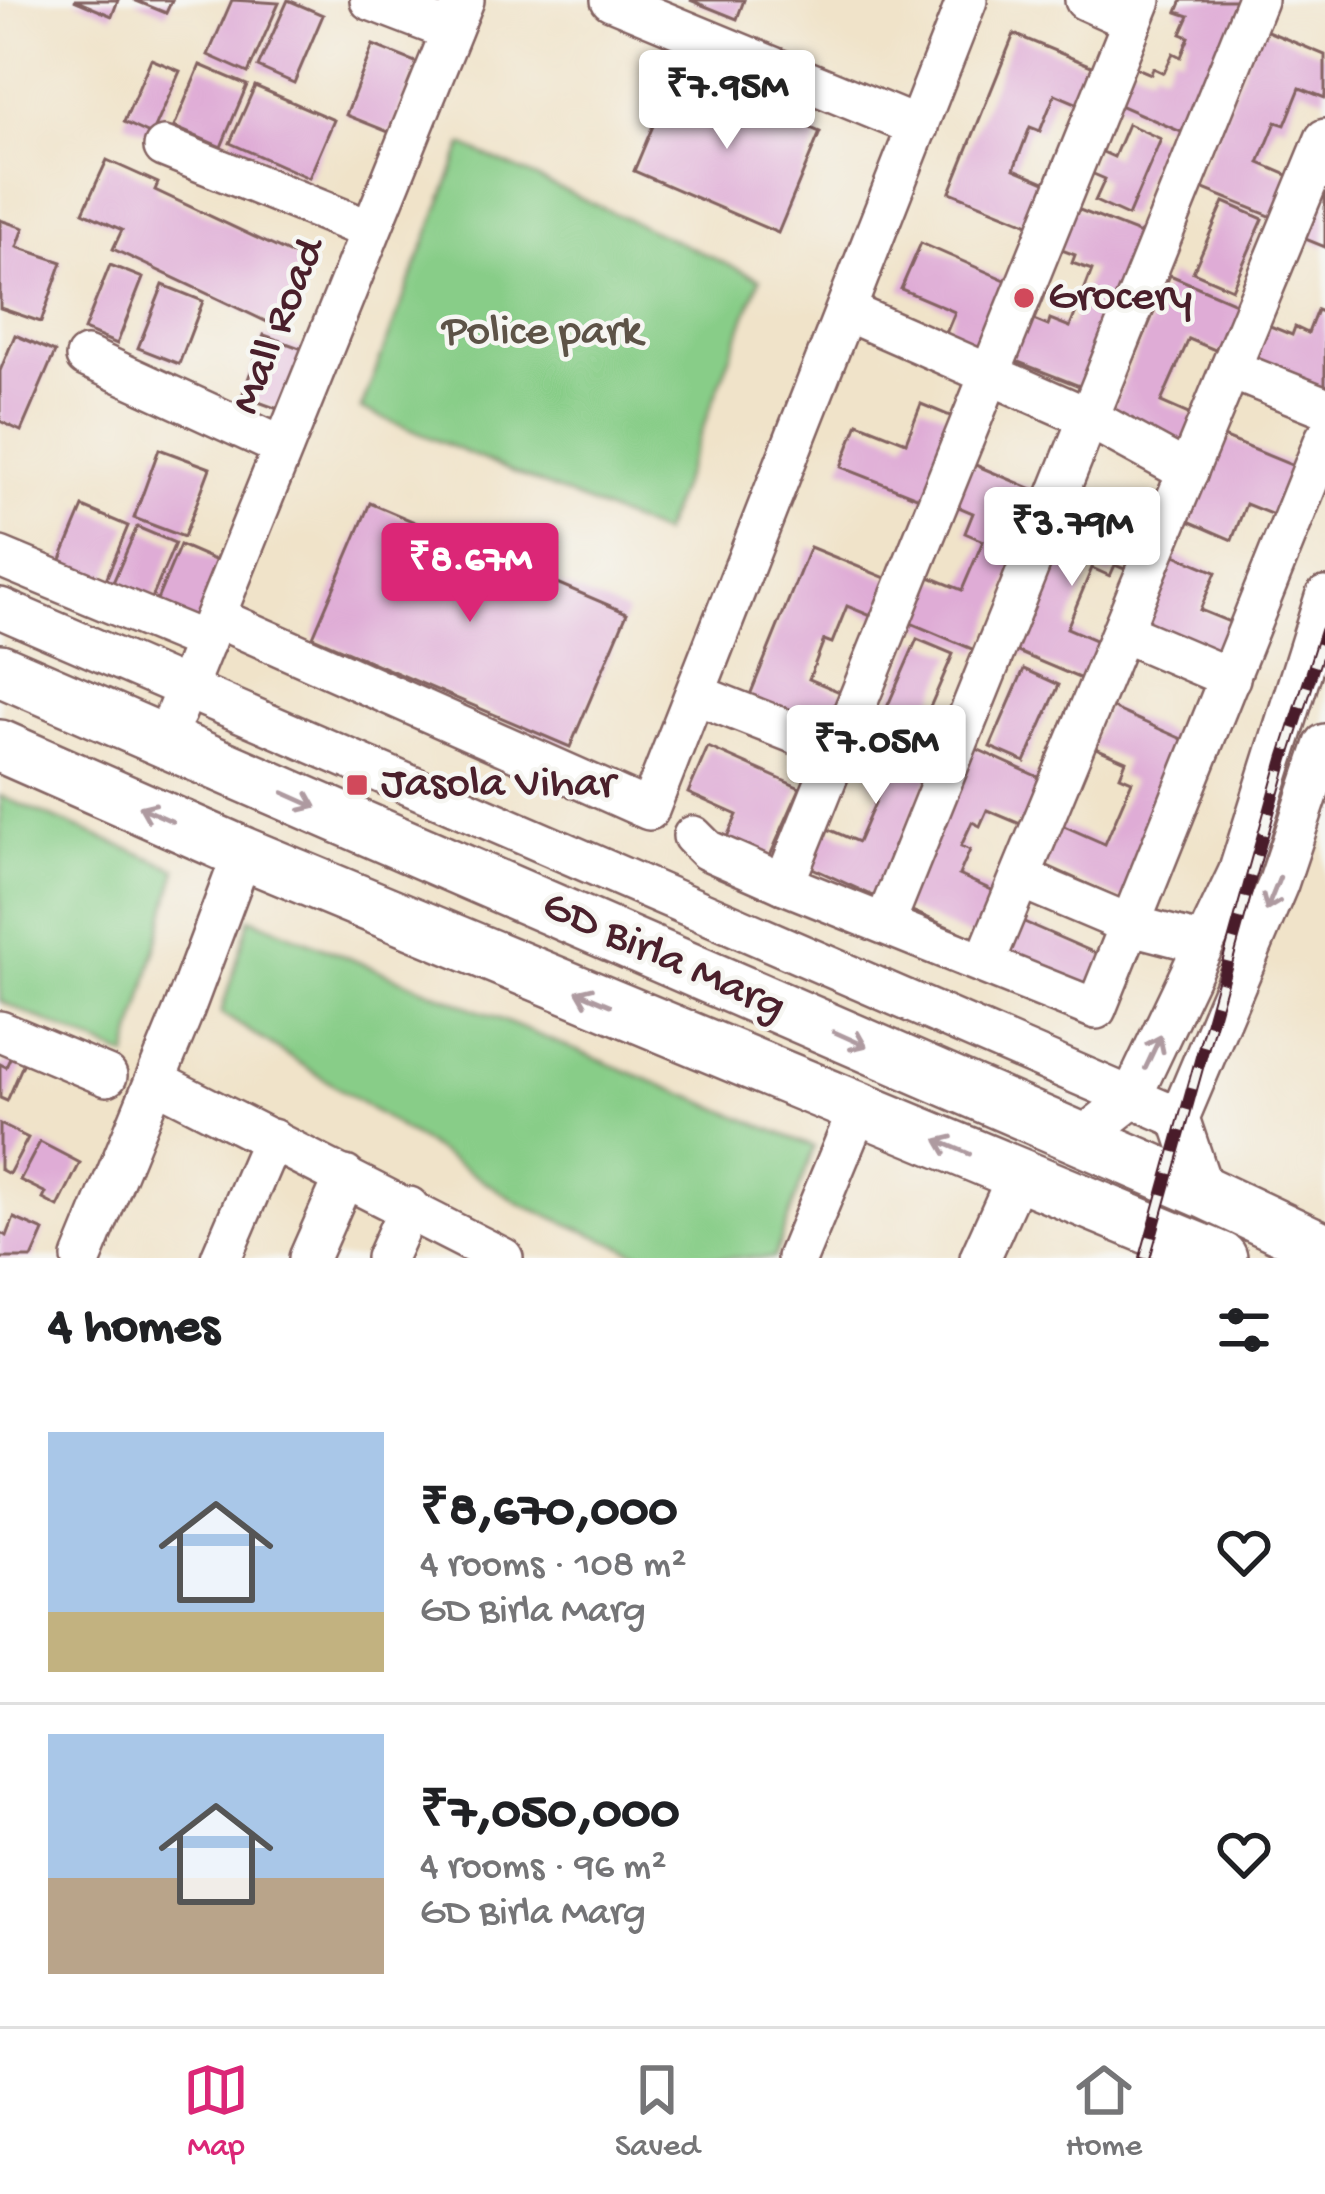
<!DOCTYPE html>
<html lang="en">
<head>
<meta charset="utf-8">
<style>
  :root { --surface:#fff; --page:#f2f2f2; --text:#202124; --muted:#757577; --line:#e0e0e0; --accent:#db2777 }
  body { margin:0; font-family:"Gochi Hand",sans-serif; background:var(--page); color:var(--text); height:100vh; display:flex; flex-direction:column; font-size:45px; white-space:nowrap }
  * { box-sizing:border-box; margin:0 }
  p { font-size:39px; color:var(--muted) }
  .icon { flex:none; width:66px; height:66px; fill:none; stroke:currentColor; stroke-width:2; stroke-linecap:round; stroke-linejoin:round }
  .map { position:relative; height:1258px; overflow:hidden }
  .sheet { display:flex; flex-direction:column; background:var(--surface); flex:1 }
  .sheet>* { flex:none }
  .price { position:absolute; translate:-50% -102px; padding:0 27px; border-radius:12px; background:#fff; color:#222; font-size:39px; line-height:78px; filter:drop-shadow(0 3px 6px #0008) }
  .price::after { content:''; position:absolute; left:50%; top:72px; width:36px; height:27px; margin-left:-18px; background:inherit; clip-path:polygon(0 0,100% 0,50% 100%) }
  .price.active { background:var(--accent); color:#fff }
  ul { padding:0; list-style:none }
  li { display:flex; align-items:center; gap:36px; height:300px; padding:0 48px }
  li+li { border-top:3px solid var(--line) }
  li span { display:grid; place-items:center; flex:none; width:336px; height:240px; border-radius:0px; color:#555 }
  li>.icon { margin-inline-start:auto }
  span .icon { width:144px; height:144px; fill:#fffc; stroke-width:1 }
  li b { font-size:51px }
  h2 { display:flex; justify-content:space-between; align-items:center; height:144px; padding:0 48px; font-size:51px }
  .tabs { display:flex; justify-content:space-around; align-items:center; height:168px; border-top:3px solid var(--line); background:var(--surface); font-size:33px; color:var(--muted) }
  .tabs a { display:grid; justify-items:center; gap:6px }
  .tabs .active { color:var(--accent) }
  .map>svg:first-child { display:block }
</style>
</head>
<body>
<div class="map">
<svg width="1325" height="1258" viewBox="0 0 1325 1258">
  <rect width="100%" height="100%" fill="#f6f6f2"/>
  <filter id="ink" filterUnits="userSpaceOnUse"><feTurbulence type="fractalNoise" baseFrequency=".00833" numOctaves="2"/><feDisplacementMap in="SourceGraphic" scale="24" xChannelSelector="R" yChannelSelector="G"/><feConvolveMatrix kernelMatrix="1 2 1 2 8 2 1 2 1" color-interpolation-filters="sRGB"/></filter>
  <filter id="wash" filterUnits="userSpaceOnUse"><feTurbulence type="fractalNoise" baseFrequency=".004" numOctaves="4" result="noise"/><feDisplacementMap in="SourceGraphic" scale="48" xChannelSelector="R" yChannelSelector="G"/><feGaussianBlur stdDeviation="2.7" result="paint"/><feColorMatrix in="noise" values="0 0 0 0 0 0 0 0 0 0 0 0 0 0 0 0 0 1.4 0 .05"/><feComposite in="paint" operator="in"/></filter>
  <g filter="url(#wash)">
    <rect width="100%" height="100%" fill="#f0e3c9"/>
    <g fill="#88cd88" stroke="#69765a" stroke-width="3">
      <polygon points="463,145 760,279 662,534 361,409"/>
      <polygon points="0,796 177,869 127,1057 0,1001"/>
      <polygon points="250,918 814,1147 774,1258 649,1258 520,1204 221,1013"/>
    </g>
    <g id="blocks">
      <g fill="#dfacd6">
        <polygon points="74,0 118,0 112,16"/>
        <polygon points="134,0 172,0 166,13"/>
        <polygon points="232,0 279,3 248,73 208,55"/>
        <polygon points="288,0 323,15 294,83 258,67"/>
        <polygon points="690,0 744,0 737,19"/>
        <polygon points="1182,0 1245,0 1188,135 1110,101 1125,63 1151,74 1153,68 1164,73 1173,53 1181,57 1189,37 1181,34 1189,16 1177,12"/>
        <polygon points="1260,28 1325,55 1325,98 1300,88 1285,125 1276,122 1259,163 1304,182 1287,223 1196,186"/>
        <polygon points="1014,34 1106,72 1090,109 1055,94 1040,131 1030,127 1014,169 1059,188 1041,229 950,192"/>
        <polygon points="373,45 418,63 391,133 346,115"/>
        <polygon points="151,59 180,71 152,135 124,122"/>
        <polygon points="200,65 247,85 221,147 174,127"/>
        <polygon points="676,71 820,132 778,233 634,171"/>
        <polygon points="255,86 334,120 309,178 230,143"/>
        <polygon points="1128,124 1161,139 1128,216 1095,201 1105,179 1089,172 1098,150 1114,157"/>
        <polygon points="107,160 158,183 155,190 314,265 284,330 113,249 122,230 83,212"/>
        <polygon points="1316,190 1325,194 1325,247 1298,236"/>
        <polygon points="1224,202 1263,219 1232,289 1193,272"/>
        <polygon points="1067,205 1146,236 1087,389 1008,358 1024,316 1048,326 1050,319 1070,327 1092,270 1072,263 1075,255 1051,246"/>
        <polygon points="0,220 24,228 17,247 62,262 41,322 0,308"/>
        <polygon points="921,243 1012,283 979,360 942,343 955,312 901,289"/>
        <polygon points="110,265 143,278 117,344 84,330"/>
        <polygon points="1170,275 1247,308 1227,355 1189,339 1161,402 1200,419 1183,458 1106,425"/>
        <polygon points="163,285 203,301 179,364 138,348"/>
        <polygon points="1317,310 1325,313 1325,399 1246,367 1263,323 1292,335 1295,327 1308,333"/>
        <polygon points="15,335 55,352 21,431 0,421 0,371"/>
        <polygon points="264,335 308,351 286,412 242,396"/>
        <polygon points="921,404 965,422 932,503 841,467 858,423 906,442"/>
        <polygon points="1221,436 1311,473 1291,522 1246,504 1232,540 1186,520"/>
        <polygon points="159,449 210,468 184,537 134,518"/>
        <polygon points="966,461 1044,494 979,652 901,619 920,573 962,590 983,541 965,533 973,513 949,503"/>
        <polygon points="1069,502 1147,536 1132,572 1115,565 1110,576 1092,568 1067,628 1102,643 1086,681 1008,648"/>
        <polygon points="370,503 627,613 570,747 313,637"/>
        <polygon points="83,507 128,526 102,589 57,569"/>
        <polygon points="137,527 175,543 148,608 109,592"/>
        <polygon points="180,545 231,567 204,629 154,607"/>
        <polygon points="810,547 898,583 883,621 847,606 832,643 824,640 809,679 852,697 835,741 746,705"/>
        <polygon points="1166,551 1216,572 1200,610 1247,629 1232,666 1135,628"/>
        <polygon points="917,639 953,654 921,728 885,712"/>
        <polygon points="1024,669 1059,685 1025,762 990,747"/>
        <polygon points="1108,706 1202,748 1132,904 1039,862 1057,823 1105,844 1132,781 1120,776 1126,761 1091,746"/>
        <polygon points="863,712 942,747 876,897 797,861 814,823 858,842 882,787 871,782 879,764 847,749"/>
        <polygon points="968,745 1045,780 1025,826 987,810 980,826 972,822 961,846 970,850 959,875 996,892 976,939 898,905"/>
        <polygon points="708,747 800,788 765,867 722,848 737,815 688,793"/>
        <polygon points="1015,918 1109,959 1092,1000 998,959"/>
        <polygon points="11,1056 24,1062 7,1101 0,1098 0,1064 6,1067"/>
        <polygon points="0,1124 28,1138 9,1174 0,1169"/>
        <polygon points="40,1142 80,1163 58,1207 43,1199 46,1193 20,1180"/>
        <polygon points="14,1218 44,1231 32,1258 0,1258 0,1233 7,1236"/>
      </g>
    </g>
  </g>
  <g filter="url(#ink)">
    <use href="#blocks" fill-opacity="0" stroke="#846462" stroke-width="3"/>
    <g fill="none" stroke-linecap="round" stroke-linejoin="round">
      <g stroke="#846462" stroke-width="44">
        <g id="minor">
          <polyline points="370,0 451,31"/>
          <polyline points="611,0 918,127"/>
          <polyline points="1085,0 1132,21"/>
          <polyline points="164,147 370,230"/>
          <polyline points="846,311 1089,418 1188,472"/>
          <polyline points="86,357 283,447"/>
          <polyline points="1230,369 1325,407"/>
          <polyline points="0,557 205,642"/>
          <polyline points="0,608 1179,1118"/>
          <polyline points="215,617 649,810 967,0"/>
          <polyline points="1122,632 1230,678"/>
          <polyline points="695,694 837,750"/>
          <polyline points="176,713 464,0"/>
          <polyline points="693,836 707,850 784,884 1096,1009 1325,439"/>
          <polyline points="1020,878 1131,925 1204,944"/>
          <polyline points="784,884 1141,0"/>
          <polyline points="885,923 1257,0"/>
          <polyline points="985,962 1325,139"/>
          <polyline points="0,1031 107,1076"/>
          <polyline points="155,1081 503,1258"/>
          <polyline points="1080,1139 1130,1100 1238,873 1325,597"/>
          <polyline points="1204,1192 1179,1118 1278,884 1325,744"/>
          <polyline points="82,1258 184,1010 243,853"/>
          <polyline points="221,1258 272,1139"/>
          <polyline points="309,1258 345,1176"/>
          <polyline points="386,1258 409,1207"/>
          <polyline points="797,1258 859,1108"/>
          <polyline points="980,1258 1018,1174"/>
        </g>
      </g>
      <g stroke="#846462" stroke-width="56">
        <g id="major">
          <polyline points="0,670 1204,1192 1325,1249"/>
          <polyline points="0,746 243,853 1221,1258"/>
        </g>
      </g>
      <use href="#minor" stroke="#fff" stroke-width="39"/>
      <use href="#major" stroke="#fff" stroke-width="51"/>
      <g stroke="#4a1f2b" stroke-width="12">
        <polyline id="rail" points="1145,1258 1284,759 1325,631"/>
      </g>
      <use href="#rail" stroke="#f6f6f2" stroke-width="8" stroke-dasharray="22" stroke-linecap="butt"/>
    </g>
    <defs><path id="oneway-shaft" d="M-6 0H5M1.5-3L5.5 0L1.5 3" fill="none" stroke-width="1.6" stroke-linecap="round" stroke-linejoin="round" transform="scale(3)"/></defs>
    <g stroke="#ae9aa0">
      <use href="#oneway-shaft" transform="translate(300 800) rotate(24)"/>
      <use href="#oneway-shaft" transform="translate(156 814) rotate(-156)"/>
      <use href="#oneway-shaft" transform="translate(1273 894) rotate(112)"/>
      <use href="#oneway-shaft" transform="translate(593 998) rotate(-157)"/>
      <use href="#oneway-shaft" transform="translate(850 1039) rotate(24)"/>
      <use href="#oneway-shaft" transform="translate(1153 1052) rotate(-65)"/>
      <use href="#oneway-shaft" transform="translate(953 1147) rotate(-157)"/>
    </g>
  </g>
  <g fill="#d1495b" stroke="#f6f6f2" stroke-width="4.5">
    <circle cx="1024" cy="298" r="12"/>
    <rect x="345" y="773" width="24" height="24" rx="6"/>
  </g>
  <g text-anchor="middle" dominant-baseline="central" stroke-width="9" stroke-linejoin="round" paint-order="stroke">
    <g font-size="45" fill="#4a1f2b" stroke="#f6f6f2" text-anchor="start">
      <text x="1048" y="298">Grocery</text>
      <text x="381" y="785">Jasola Vihar</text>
    </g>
    <g font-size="45" fill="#4a1f2b" stroke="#f6f6f2">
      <text transform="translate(280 327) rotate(-68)">Mall Road</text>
      <text transform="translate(663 958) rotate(24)">GD Birla Marg</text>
    </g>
    <g font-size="45" fill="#5d5347" stroke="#f6f6f2">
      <text x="542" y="333">Police park</text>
    </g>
  </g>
</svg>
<b class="price" style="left:727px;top:152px">₹7.95M</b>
<b class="price" style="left:1072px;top:589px">₹3.79M</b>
<b class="price active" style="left:470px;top:625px">₹8.67M</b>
<b class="price" style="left:876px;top:807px">₹7.05M</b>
</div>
<section class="sheet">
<h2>4 homes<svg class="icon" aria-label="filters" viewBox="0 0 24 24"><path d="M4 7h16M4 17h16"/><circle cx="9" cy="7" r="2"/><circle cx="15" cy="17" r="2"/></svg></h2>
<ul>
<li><span style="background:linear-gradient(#a9c7e8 75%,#c2b280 0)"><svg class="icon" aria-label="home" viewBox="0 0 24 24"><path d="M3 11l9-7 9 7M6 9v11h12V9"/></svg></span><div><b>₹8,670,000</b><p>4 rooms · 108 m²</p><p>GD Birla Marg</p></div><svg class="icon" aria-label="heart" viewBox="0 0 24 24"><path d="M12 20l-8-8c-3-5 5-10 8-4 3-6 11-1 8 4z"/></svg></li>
<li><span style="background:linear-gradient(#a9c7e8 60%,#b9a48a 0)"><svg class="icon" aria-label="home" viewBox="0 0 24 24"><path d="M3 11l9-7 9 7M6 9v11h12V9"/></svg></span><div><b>₹7,050,000</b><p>4 rooms · 96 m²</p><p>GD Birla Marg</p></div><svg class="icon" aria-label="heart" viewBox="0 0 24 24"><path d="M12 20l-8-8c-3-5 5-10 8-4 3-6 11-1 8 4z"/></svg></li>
</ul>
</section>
<nav class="tabs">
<a class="active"><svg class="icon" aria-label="map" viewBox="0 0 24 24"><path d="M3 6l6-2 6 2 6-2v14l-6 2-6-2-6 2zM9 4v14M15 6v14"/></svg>Map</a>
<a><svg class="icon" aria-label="saved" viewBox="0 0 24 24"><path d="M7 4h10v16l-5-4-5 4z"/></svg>Saved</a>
<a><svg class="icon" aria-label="home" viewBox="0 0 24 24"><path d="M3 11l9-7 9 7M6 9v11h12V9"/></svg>Home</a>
</nav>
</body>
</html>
